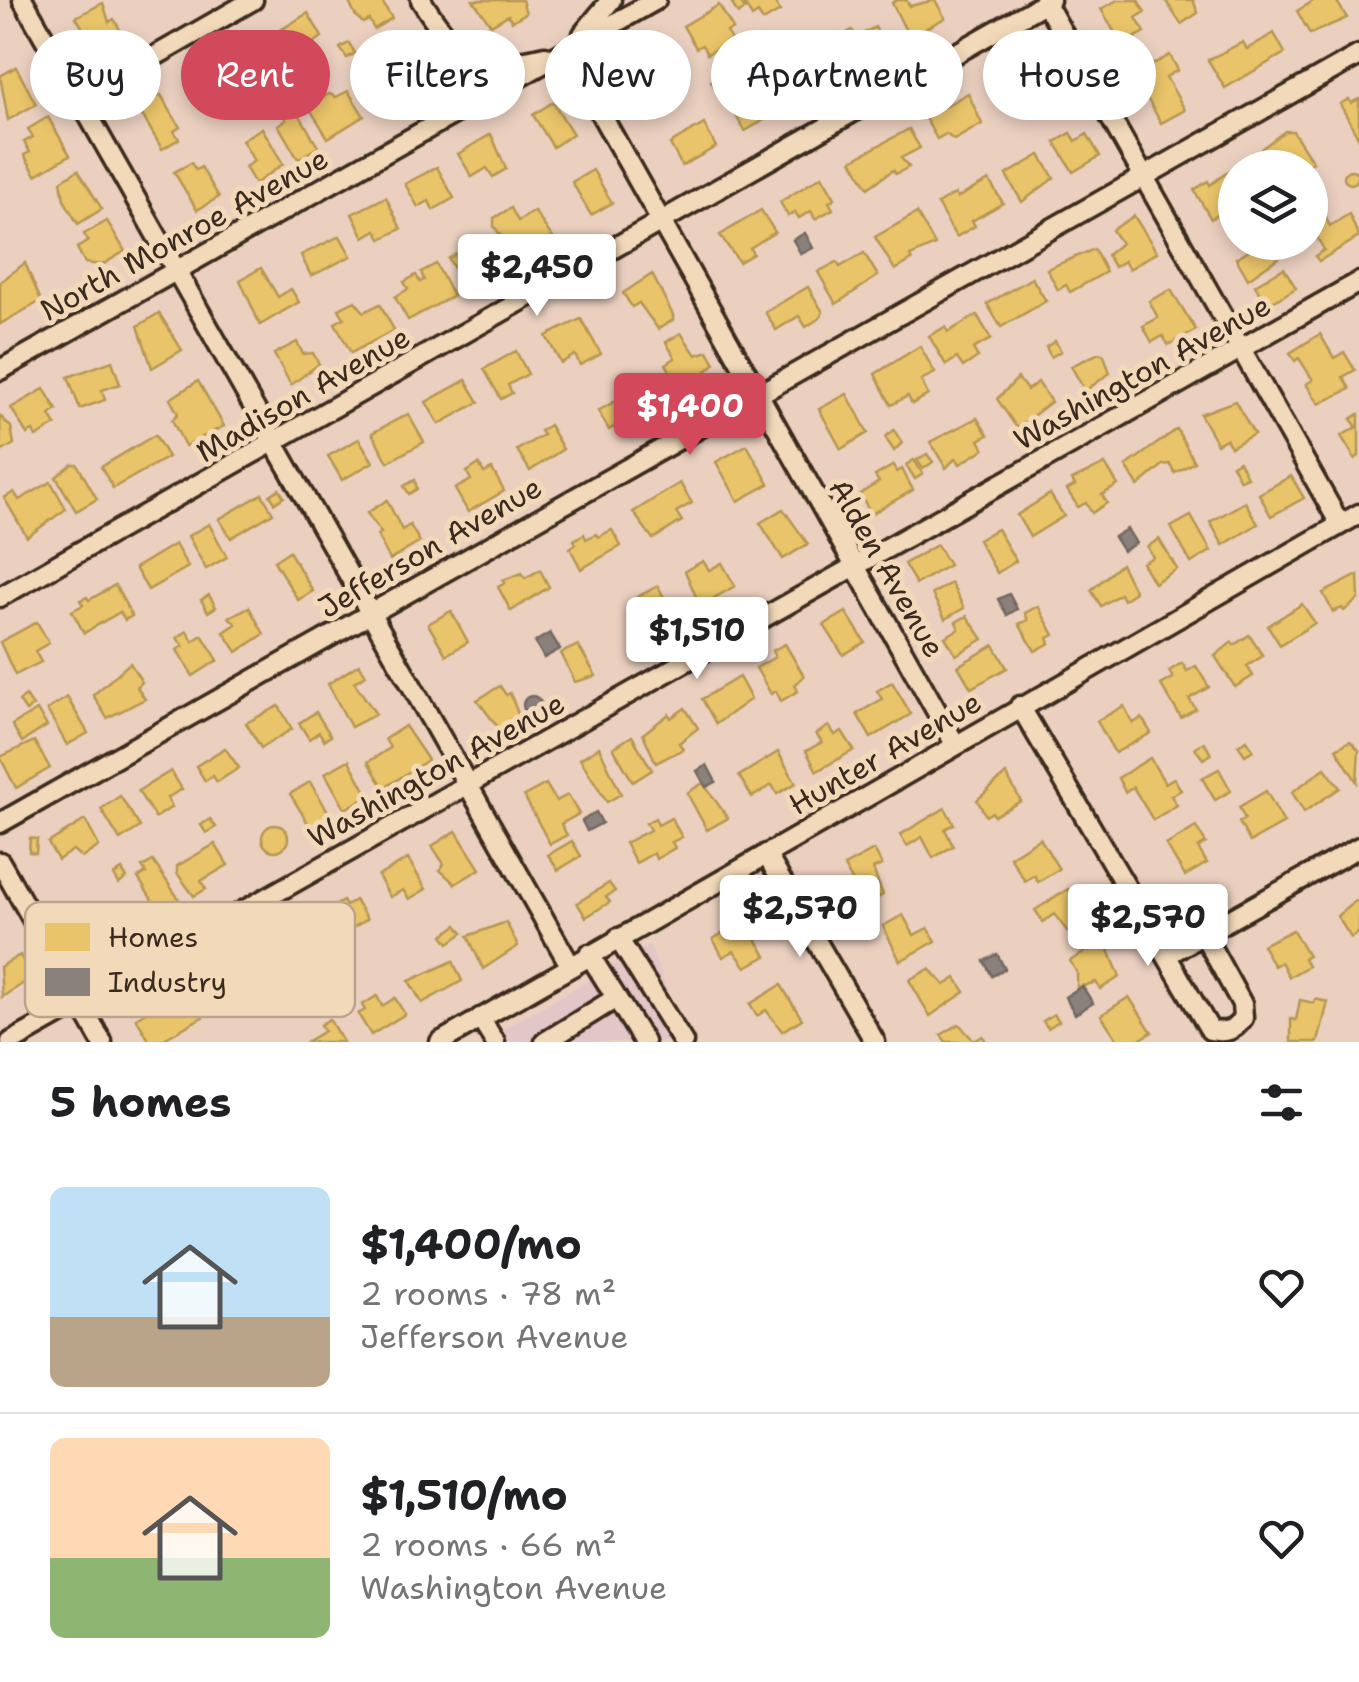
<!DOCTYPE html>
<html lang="en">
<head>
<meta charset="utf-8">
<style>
  :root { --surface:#fff; --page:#f6f6f6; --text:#202124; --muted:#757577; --line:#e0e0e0; --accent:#d1495b }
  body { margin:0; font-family:"Shantell Sans",sans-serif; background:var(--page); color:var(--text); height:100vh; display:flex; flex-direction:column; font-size:38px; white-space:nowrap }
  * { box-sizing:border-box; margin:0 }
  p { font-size:32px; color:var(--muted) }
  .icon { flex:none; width:55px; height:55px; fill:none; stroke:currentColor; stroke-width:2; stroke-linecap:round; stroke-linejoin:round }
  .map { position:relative; height:1042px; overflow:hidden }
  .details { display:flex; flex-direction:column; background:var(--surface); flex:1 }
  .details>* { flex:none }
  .guide { position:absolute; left:30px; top:30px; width:1300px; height:90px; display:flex; gap:20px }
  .controls { position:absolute; left:1218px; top:150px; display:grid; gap:20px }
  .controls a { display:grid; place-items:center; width:110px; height:110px; border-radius:50%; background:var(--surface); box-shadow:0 5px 15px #0003; font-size:50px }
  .price { position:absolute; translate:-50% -85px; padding:0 22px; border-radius:10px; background:#fff; color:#222; font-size:32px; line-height:65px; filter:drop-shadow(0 2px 5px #0008) }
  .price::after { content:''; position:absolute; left:50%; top:60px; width:30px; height:22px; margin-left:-15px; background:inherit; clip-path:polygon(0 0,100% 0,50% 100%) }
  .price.selected { background:var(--accent); color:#fff }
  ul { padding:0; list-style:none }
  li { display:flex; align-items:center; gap:30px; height:250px; padding:0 50px }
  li+li { border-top:2px solid var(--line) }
  li span { display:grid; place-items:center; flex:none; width:280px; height:200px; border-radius:15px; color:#555 }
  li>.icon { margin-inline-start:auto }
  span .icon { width:120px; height:120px; fill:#fffc; stroke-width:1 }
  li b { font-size:42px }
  h2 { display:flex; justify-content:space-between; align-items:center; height:120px; padding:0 50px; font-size:42px }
  .pill { padding:0 35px; border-radius:45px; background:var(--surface); box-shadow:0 5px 15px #0003; font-size:35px; line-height:90px }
  .pill.selected { background:var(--accent); color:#fff }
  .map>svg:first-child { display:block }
</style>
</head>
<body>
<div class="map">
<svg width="1359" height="1042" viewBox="0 0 1359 1042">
  <rect width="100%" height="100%" fill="#ebd0c0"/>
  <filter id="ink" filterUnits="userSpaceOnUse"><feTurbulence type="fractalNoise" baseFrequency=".01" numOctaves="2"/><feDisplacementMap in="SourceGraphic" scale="20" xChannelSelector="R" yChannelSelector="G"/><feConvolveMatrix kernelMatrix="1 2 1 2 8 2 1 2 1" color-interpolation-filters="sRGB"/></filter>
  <g filter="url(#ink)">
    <polygon fill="#e3c6c7" points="650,945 674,1010 696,1042 480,1042"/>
    <g fill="#e9c46a" stroke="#b59653" stroke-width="2.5">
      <polygon points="348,0 381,0 392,18 374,29 369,20 363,23 355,15"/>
      <polygon points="473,0 522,0 526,13 512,21 508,15 491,25"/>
      <polygon points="739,0 745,9 738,14 732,4"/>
      <polygon points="742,0 782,0 776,4 780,11 763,21 758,13 752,17"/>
      <polygon points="897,0 906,0 910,6 935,0 945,18 909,37 892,3"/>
      <polygon points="1118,0 1138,0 1145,12 1136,18 1145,32 1122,45 1101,9"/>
      <polygon points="1165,0 1193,0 1198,13 1181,24"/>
      <polygon points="1315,0 1336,0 1347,18 1310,34 1297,11"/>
      <polygon points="103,3 109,22 114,19 122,33 95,49 76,17"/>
      <polygon points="719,5 733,29 727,32 731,40 707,54 702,45 696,48 683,26"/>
      <polygon points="308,13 322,37 302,51 281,53 271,36"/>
      <polygon points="875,27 887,49 853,69 835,39 852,30 857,37"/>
      <polygon points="1274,33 1285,53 1225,88 1208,60 1243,42 1247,49"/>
      <polygon points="396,36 403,37 419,65 391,85 385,76 392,71 386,62 379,62 375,50"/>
      <polygon points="657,41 669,64 634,83 622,61"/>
      <polygon points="349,43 355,53 347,58 340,48"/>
      <polygon points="243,51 256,74 229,93 223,85 216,89 207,72"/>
      <polygon points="1037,54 1050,76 1023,92 1010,69"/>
      <polygon points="1170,55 1178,70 1166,77 1185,110 1161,123 1134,75"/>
      <polygon points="800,57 805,67 821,58 834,81 799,101 780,68"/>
      <polygon points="16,67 36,104 8,120 0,76"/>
      <polygon points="721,75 727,84 717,91 711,81"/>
      <polygon points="425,81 433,93 425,97 418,86"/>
      <polygon points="767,88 780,111 745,131 732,109"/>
      <polygon points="348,91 364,116 328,138 308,106 329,94 336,97"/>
      <polygon points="968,93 982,124 954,140 946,134 937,139 925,118"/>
      <polygon points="161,95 180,127 174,131 179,139 162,149 138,108"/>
      <polygon points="1349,99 1351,103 1359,99 1359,139 1340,104"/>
      <polygon points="553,102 573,134 553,147 533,115"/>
      <polygon points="290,108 294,115 298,112 318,147 298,159 278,125 286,120 281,113"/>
      <polygon points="48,117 70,155 36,175 24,155 30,152 24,142 33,137 28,129"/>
      <polygon points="704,124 716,147 682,166 670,144"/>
      <polygon points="262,128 283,164 255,184 245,167 254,161 242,140"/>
      <polygon points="909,129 920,148 901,158 909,167 896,174 893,170 868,188 852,160"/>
      <polygon points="1285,131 1293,131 1313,162 1303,168 1298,160 1285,168 1273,168 1261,149"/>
      <polygon points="1071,133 1076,141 1087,134 1100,156 1073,172 1055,142"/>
      <polygon points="491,134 506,169 493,177 487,168 472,177 458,154"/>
      <polygon points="1040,155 1054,178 1022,202 1006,175"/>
      <polygon points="1242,161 1246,168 1235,168 1235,204 1211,219 1194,190 1208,181 1210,185"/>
      <polygon points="191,163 196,170 201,167 219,197 197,210 174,172"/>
      <polygon points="437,167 454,198 433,210 429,201 418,207 405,184"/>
      <polygon points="78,170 102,209 78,224 64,200 61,181"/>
      <polygon points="593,170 612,203 591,215 572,182"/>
      <circle cx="1351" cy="177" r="7"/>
      <polygon points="822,176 835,198 829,202 833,209 815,219 811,211 799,218 795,212 788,216 780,202"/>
      <polygon points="989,180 1003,203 972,221 975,226 956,237 937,204 955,194 957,198"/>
      <polygon points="386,197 401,229 381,239 376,230 364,237 352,214"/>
      <polygon points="511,208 518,221 534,211 553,238 532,250 530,246 516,258 494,226 494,218"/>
      <polygon points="761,210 775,232 750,248 753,254 739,262 720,235"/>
      <polygon points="917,213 935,245 910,256 912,260 895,270 875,237"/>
      <polygon points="1349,214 1359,237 1319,261 1315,256 1324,250 1311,225 1325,216 1330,226"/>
      <polygon points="1134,216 1157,252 1129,269 1124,261 1114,267 1107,255 1121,243 1112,230"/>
      <polygon points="107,221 125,251 102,265 85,263 77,248 88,241 84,234"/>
      <polygon points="340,236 351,256 311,276 301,255"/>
      <polygon points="479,240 499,269 475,282 478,286 469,291 448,259"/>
      <polygon points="1262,242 1284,242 1288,251 1248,279 1236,258"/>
      <polygon points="1094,249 1106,272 1070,292 1066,285 1058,290 1047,269"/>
      <polygon points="864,253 878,276 836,304 818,272 837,262 840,267"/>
      <polygon points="25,263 41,301 0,324 0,282"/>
      <polygon points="436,264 453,296 408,320 395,297 408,289 404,282 416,275 420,282 424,280 421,272"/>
      <polygon points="261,268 278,297 291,289 299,302 260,325 240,280"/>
      <polygon points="1284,268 1296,288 1266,306 1255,285"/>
      <polygon points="652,274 673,315 673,320 658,329 639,303 632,307 623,293"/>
      <polygon points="1032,278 1046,301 1001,327 987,304"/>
      <polygon points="808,287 823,312 820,318 806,327 799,316 776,330 765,312"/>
      <polygon points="1171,290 1196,330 1168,345 1163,336 1152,342 1143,326 1158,318 1149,301"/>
      <polygon points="355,301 364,312 380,304 394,330 351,353 335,323 344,318 339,309"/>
      <polygon points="159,313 182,350 152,368 138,326"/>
      <polygon points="977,315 991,339 973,349 978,357 963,367 957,358 946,365 929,336 945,327 948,332"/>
      <polygon points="581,319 601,354 580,365 575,355 561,363 546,336"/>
      <polygon points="681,333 696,355 708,351 715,363 704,373 709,382 686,396 666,364 675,358 666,342"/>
      <polygon points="1320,334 1334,358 1344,352 1355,370 1343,377 1350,389 1319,404 1306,384 1313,380 1299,358 1295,361 1290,353"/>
      <polygon points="1055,341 1061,351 1051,357 1046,347"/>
      <polygon points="297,342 303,354 313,353 319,364 291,385 274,354"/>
      <polygon points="920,346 935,373 921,380 928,395 912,404 908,396 891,405 875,374"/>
      <polygon points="516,351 528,374 508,385 512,393 501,399 484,369"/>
      <polygon points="1099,353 1104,355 1110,373 1085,391 1071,366"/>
      <polygon points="112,361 120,384 102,390 105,400 80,409 68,377"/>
      <polygon points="1018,378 1027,390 1038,382 1051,402 1017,428 997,399"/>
      <polygon points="466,380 479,402 439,424 426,402"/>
      <polygon points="198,381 224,426 185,446 172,420 178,414 170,399"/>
      <polygon points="44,389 57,410 50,415 56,425 36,437 33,431 27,434 11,408"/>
      <polygon points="637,389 647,407 609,430 598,411"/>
      <polygon points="847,394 868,433 841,449 819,409"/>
      <polygon points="1235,401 1254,434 1231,447 1226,439 1217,444 1200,414"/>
      <polygon points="408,414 424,442 388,462 372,433"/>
      <polygon points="1359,414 1359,456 1355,459 1341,436 1357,427 1351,419"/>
      <polygon points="0,416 11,427 14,444 1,452"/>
      <polygon points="977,418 988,435 979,440 984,449 960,464 956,458 946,468 930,442"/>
      <polygon points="549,425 563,449 530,471 517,450 543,435 540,431"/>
      <polygon points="1177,429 1194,462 1175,473 1170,464 1163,465 1138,486 1126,466"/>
      <polygon points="894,430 902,443 894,451 885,437"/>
      <polygon points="155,435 168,457 113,488 101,467"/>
      <polygon points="359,439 373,462 342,480 328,456"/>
      <polygon points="747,445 769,484 738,501 716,462"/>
      <polygon points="927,454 933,462 923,469 917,460"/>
      <polygon points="914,460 923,474 915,479 906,465"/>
      <polygon points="1239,461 1247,477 1240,480 1232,465"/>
      <polygon points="72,464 77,464 97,499 76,511 56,477"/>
      <polygon points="479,464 484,473 492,469 504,491 468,512 455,489 471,480 467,472"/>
      <polygon points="1105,464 1118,485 1102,495 1107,503 1092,513 1086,503 1078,507 1067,490 1075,485 1072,480"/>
      <polygon points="894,465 897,472 902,469 913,490 871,514 860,494 879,482 875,476"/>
      <polygon points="1291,476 1304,498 1271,516 1259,494"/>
      <polygon points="415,480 417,489 409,494 404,486"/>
      <polygon points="51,482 66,509 27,537 4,498 14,492 19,500"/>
      <polygon points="680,483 692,503 676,512 682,521 653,539 633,512"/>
      <polygon points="279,489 284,497 275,503 270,495"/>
      <polygon points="262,494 273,513 231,538 219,519"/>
      <polygon points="1050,494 1064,516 1030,537 1017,515"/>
      <polygon points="387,500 402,530 410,525 420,542 390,560 377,535 381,533 367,513"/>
      <polygon points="1245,502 1258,524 1223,545 1210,522"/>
      <polygon points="783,509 808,544 783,559 760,523"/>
      <polygon points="1191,516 1211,551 1191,563 1171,527"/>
      <polygon points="209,524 227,557 206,569 188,536"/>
      <polygon points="997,529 1016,561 997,573 978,540"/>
      <polygon points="612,530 621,546 581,569 570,548 576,544 574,540 584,534 586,539 596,534 598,537"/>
      <polygon points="1159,539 1177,569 1154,583 1142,563 1153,557 1147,547"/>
      <polygon points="175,544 188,567 148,590 135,568"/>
      <polygon points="937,545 949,565 916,584 904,564"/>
      <polygon points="289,551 313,591 298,600 274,561"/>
      <polygon points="703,561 709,570 722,563 735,586 700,606 685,571"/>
      <polygon points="1121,564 1135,592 1123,600 1120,594 1101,606 1091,590"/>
      <polygon points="540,570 549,587 511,611 498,587 505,583 503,580 522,573 525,578"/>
      <polygon points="1358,575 1359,599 1344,611 1342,608 1333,612 1323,593"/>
      <polygon points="951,583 964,608 945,619 932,594"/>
      <polygon points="115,585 132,616 125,620 120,612 84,633 72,611 83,605 80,600 87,597 89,600"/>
      <polygon points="658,586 676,621 653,631 637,597"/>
      <polygon points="209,595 216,607 208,612 201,600"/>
      <polygon points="1302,604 1315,623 1280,645 1268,626"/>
      <polygon points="1038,606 1054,635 1048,638 1050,643 1035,651 1019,624 1028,620 1025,613"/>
      <polygon points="249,607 264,634 237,652 224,632 236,624 229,617"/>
      <polygon points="451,611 468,642 446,655 428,624"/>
      <polygon points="846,612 865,642 843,655 824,625"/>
      <polygon points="967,616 983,639 956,655 945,637 959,629 956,622"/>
      <polygon points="37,622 49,643 35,651 41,662 15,675 0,642"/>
      <polygon points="187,631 193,641 202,635 218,660 193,676 177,650 183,646 177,638"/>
      <polygon points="1249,635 1263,656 1247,666 1253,676 1235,687 1215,656 1232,642 1234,645"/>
      <polygon points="785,644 804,676 795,685 798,691 781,701 776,691 771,694 756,668 775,657 772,651"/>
      <polygon points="578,645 596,676 575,682 561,653"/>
      <polygon points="994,645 1007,668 971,688 958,666"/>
      <polygon points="130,663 142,682 137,687 145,699 107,718 93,695"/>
      <polygon points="1182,663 1187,671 1196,666 1209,687 1189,699 1196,709 1181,718 1161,685 1173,678 1169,671"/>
      <polygon points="359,664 366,675 354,682 376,714 351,727 328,684"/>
      <polygon points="739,677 751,699 716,724 702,699"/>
      <polygon points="892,682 911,714 871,738 857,714 882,699 877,691"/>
      <polygon points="500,686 506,695 510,693 520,719 501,731 477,700"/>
      <polygon points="26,696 33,706 26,711 19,701"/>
      <polygon points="67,697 88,733 67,745 47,710"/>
      <polygon points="279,706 292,729 261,748 246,723"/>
      <polygon points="1124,706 1133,723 1142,718 1151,733 1115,753 1097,721"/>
      <polygon points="685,708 698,728 679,743 683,749 656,763 643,734 669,714 671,718"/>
      <polygon points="37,710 47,726 22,742 12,725"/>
      <polygon points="316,712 331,736 324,740 319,732 309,739 299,723"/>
      <polygon points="405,726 428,760 384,788 368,762 390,748 385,739"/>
      <polygon points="829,726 835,735 842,731 854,750 817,771 806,751 822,742 816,734"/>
      <polygon points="632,736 652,770 633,782 613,748"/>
      <polygon points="1247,740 1253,750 1245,755 1238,745"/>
      <polygon points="34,741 50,768 16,788 0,757"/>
      <polygon points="1350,741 1359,750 1357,782 1336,749"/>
      <polygon points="1204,742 1211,754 1203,759 1195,748"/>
      <polygon points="599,747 621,794 607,802 580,759"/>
      <polygon points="225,748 239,768 217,782 213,776 205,781 196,766"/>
      <polygon points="778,752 796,783 777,794 772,785 752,797 739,776"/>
      <polygon points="1150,758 1165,783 1174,778 1181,790 1171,796 1177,805 1153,820 1133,787 1125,792 1118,778"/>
      <polygon points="349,760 368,796 345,809 325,773"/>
      <polygon points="1325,768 1340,788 1304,812 1292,792"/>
      <polygon points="1219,769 1231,791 1215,800 1202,778"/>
      <polygon points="171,771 182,789 167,798 172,807 155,818 138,791"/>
      <polygon points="1006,774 1021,801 994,816 992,812 986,816 977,800"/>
      <polygon points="310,782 331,816 311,828 290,794"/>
      <polygon points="703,783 728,818 707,830 687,793"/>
      <polygon points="546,784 556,801 568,795 579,814 561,824 567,835 550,844 524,796"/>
      <polygon points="1266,791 1284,823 1250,842 1239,822 1245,819 1239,807"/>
      <polygon points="120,796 140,827 120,840 101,809"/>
      <polygon points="945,808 954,824 945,829 953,846 933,858 922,837 907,846 900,835"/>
      <polygon points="655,818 658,825 671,818 682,837 672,842 675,848 656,859 654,853 636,863 625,843 650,830 646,823"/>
      <polygon points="210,819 216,827 206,833 201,825"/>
      <polygon points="85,820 99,846 82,858 73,850 58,860 48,843"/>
      <circle cx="275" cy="838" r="13"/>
      <polygon points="1196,827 1206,843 1198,848 1207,863 1185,876 1166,845"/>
      <polygon points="456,831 480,869 455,884 440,870 444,864 432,846"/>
      <polygon points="30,838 37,839 36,853 29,852"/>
      <polygon points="1040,838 1059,869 1038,882 1034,875 1025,881 1010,857"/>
      <polygon points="572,841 581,856 558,870 548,855"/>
      <polygon points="215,844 228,865 201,881 206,889 194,896 177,873 177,866"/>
      <polygon points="874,850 882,865 873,869 883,895 877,898 874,893 862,899 844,866"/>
      <polygon points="408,859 426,889 409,899 403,890 390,897 378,876"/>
      <polygon points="153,861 179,899 159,911 138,878 146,873 142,867"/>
      <polygon points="122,870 127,878 119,884 114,875"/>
      <polygon points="609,883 615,891 606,897 610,902 586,917 577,903"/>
      <polygon points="1068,889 1090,923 1071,936 1054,914 1043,922 1035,910"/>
      <polygon points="355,900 367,919 343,934 349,942 338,949 318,916 343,901 346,906"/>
      <polygon points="1355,901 1359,903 1359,932 1351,938 1337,916"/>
      <polygon points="903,915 914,935 928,928 936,941 900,961 883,926"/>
      <polygon points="745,920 766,956 746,967 734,951 723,957 713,939"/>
      <polygon points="506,922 518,946 483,969 468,936"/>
      <polygon points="457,925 463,933 449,943 443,935"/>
      <polygon points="1293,930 1308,956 1304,958 1308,966 1289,977 1281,962 1274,966 1262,945"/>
      <polygon points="1105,940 1120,977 1100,989 1096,982 1077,988 1077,973 1070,961"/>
      <polygon points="20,955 33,977 2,997 0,967"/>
      <polygon points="453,961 462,981 422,1003 409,981"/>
      <polygon points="929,969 945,985 956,978 965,992 930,1016 909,980"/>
      <polygon points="781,985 802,1019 782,1031 766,1010 757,1016 750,1004"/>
      <polygon points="188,987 204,1016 159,1042 150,1042 136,1018 172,998 169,993"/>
      <polygon points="377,996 382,1006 395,998 405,1014 371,1035 358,1014 365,1010 362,1005"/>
      <polygon points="1129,997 1152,1032 1136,1042 1119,1042 1101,1015"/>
      <polygon points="1315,999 1328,1002 1318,1042 1291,1042 1291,1019 1296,1020 1300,1000 1314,1003"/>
      <polygon points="1054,1014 1059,1021 1048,1028 1043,1021"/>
      <polygon points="329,1019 343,1042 306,1042 324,1031 320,1025"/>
      <polygon points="959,1024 974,1041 983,1036 986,1042 946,1042 941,1035"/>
    </g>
    <g fill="#8a817c" stroke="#726760" stroke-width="2.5">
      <polygon points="805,233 813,248 801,254 793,240"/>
      <polygon points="1127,529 1136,543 1123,551 1114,537"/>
      <polygon points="1009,594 1017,609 1007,615 998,599"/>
      <polygon points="550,633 560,649 544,658 535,642"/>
      <circle cx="532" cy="705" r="9"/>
      <polygon points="707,765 716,782 706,787 697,771"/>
      <polygon points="596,812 602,823 587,831 582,821"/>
      <polygon points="997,954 1005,969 992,976 984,961"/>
      <polygon points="1082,986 1093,1003 1075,1014 1065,997"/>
    </g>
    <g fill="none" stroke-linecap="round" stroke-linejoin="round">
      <g stroke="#3b2a1e" stroke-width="25">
        <g id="minor">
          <polyline points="23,0 570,965"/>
          <path d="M421,0C457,58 479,72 545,56"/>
          <polyline points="1044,0 1340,524"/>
          <polyline points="583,34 611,0"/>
          <polyline points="566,52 955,744"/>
          <polyline points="80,99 253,0"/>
          <polyline points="0,370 656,0"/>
          <polyline points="0,597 1050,0"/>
          <path d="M1020,706L1210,1030C1226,1033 1234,1031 1243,1018L1242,1004L1204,935"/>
          <polyline points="0,823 1359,55"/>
          <polyline points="766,854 875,1042"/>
          <polyline points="0,862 102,1042"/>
          <polyline points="618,938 683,1042"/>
          <polyline points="589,954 644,1042"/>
          <polyline points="1167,955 1359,847"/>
          <polyline points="480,1018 495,1042"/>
          <polyline points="11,1042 1359,282"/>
          <polyline points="440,1042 1359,514"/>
          <polyline points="545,1042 616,998"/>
        </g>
      </g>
      <use href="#minor" stroke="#f2d9ba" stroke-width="18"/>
    </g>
  </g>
  <g text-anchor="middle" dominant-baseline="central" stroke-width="10" stroke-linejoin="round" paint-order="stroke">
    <g font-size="30" fill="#3b2a1e" stroke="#f2d9ba">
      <text transform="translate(184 234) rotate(-29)">North Monroe Avenue</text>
      <text transform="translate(1142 372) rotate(-29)">Washington Avenue</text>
      <text transform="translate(303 394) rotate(-30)">Madison Avenue</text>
      <text transform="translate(430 547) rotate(-30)">Jefferson Avenue</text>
      <text transform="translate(887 568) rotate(60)">Alden Avenue</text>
      <text transform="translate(885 753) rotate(-30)">Hunter Avenue</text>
      <text transform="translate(436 770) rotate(-29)">Washington Avenue</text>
    </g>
  </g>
  <rect x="25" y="902" width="330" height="115" rx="15" fill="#f2d9ba" stroke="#bba48b" stroke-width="2.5"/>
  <rect x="45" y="923" width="45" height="28" fill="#e9c46a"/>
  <rect x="45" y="968" width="45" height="28" fill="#8a817c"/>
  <g font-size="28" fill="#3b2a1e">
    <text x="108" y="947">Homes</text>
    <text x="108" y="992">Industry</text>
  </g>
</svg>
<div class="controls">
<a><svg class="icon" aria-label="layers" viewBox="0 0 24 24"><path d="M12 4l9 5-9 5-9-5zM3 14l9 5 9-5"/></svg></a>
</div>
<b class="price" style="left:537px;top:319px">$2,450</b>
<b class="price selected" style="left:690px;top:458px">$1,400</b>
<b class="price" style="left:697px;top:682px">$1,510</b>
<b class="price" style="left:800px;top:960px">$2,570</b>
<b class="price" style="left:1148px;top:969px">$2,570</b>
<div class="guide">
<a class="pill">Buy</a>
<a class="pill selected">Rent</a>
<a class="pill">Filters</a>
<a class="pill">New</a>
<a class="pill">Apartment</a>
<a class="pill">House</a>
</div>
</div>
<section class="details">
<h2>5 homes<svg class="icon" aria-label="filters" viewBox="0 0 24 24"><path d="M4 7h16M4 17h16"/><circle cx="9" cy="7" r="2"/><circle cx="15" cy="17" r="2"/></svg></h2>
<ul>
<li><span style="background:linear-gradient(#bfe0f5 65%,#b9a48a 0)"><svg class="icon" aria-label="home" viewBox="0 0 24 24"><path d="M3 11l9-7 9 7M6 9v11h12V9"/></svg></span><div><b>$1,400/mo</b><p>2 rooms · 78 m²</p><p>Jefferson Avenue</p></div><svg class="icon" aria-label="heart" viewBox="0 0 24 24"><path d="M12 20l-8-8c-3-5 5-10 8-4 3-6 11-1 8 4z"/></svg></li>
<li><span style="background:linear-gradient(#ffd9b3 60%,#8fb573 0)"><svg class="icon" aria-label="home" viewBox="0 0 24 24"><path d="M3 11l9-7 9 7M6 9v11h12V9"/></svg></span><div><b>$1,510/mo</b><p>2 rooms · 66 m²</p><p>Washington Avenue</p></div><svg class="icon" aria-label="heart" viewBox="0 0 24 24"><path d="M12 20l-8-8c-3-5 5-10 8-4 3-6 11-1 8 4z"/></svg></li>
</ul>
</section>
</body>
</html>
